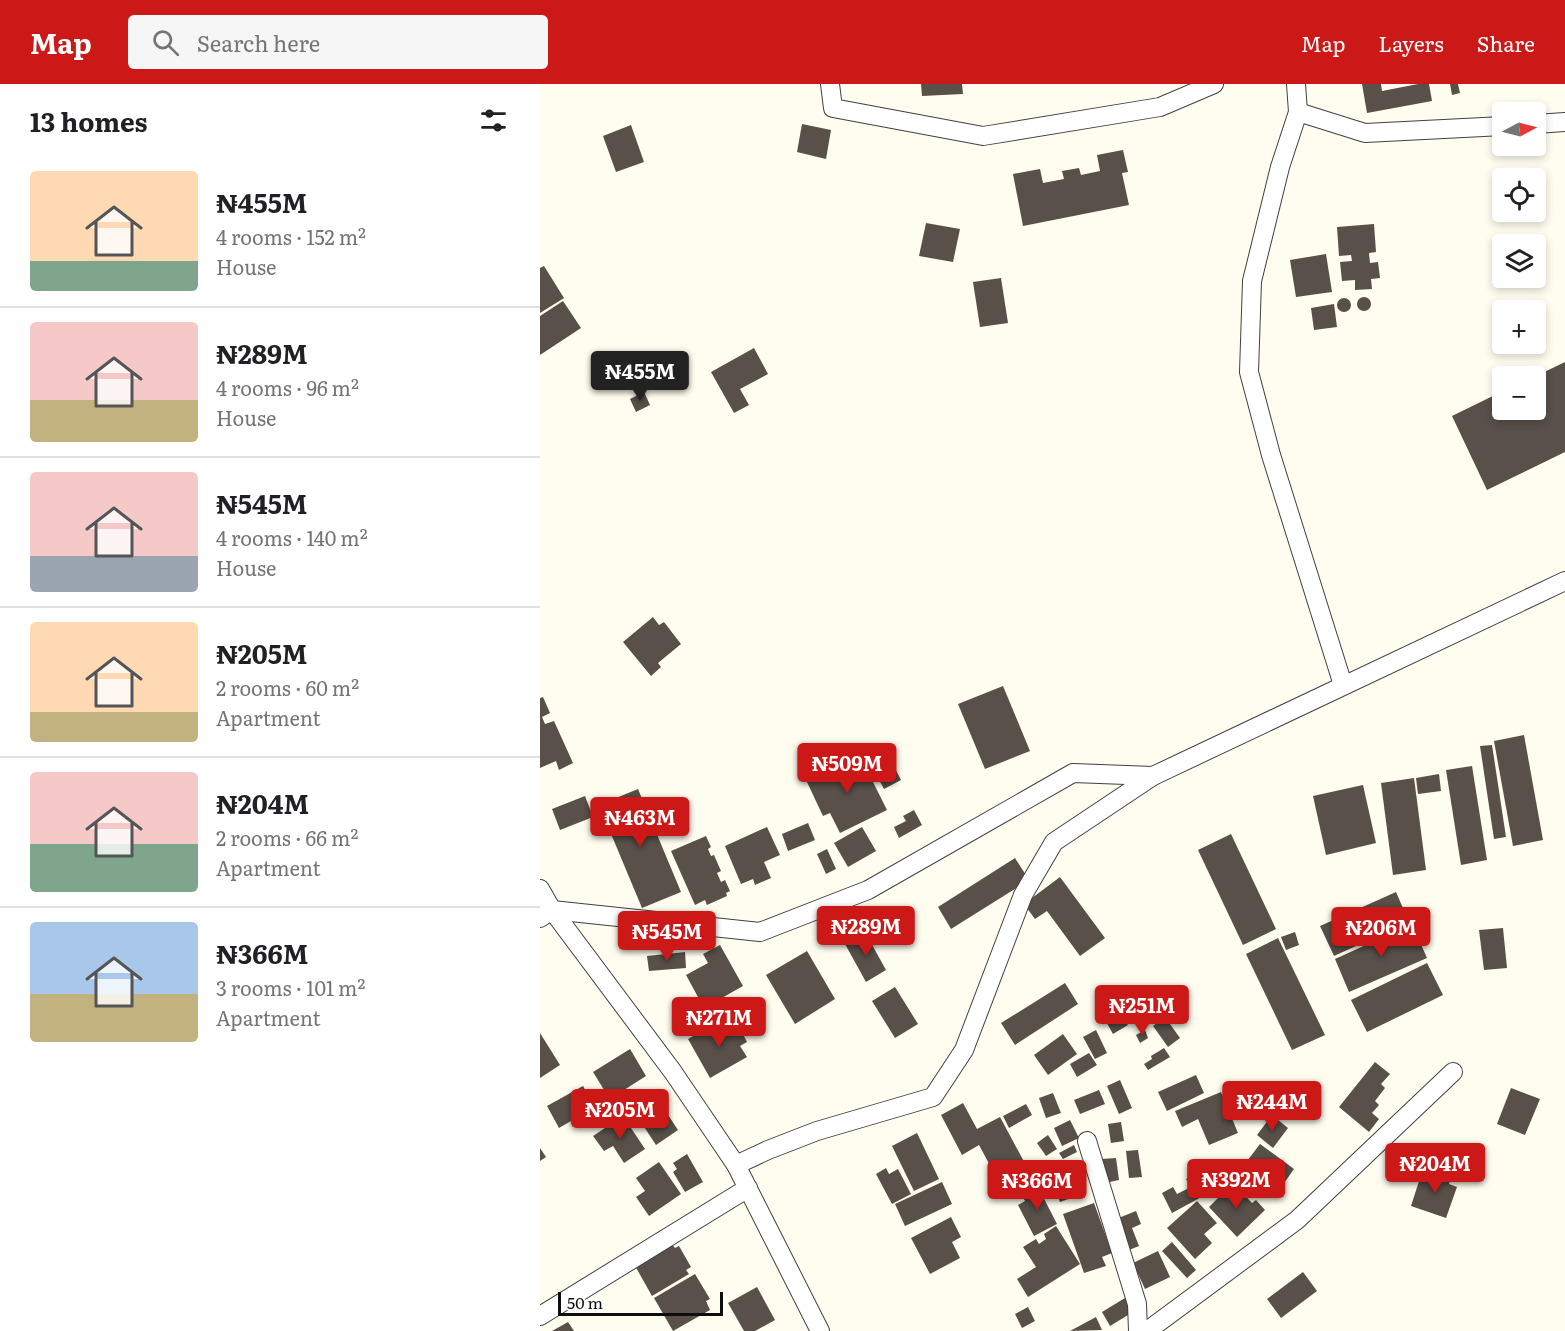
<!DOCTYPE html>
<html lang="en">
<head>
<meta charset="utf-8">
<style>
  :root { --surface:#fff; --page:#f6f6f6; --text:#202124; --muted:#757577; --line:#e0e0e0; --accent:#cc1918 }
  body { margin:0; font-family:Literata,serif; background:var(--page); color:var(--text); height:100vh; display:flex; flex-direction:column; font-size:22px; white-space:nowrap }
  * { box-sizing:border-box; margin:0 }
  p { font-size:20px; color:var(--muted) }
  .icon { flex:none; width:33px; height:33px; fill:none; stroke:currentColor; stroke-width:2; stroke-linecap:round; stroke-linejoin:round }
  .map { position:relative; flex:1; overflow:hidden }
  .sheet { display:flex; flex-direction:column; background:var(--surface); width:540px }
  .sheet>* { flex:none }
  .needle { width:39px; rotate:83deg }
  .controls { position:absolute; left:952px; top:18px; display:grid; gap:12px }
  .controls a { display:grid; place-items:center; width:54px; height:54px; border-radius:6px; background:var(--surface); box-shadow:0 3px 9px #0003; font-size:30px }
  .scale { position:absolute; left:18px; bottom:15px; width:165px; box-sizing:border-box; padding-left:6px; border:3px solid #0e0e0e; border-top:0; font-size:16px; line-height:21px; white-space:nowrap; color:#0e0e0e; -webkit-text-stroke:4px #fff; paint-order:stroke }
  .price { position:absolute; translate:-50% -51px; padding:0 14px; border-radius:6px; background:var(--accent); color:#fff; font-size:20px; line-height:39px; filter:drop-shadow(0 2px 3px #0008) }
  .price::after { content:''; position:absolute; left:50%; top:36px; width:18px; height:14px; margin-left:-9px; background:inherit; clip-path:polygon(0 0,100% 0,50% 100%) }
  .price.current { background:#222; color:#fff }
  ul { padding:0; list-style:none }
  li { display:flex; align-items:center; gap:18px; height:150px; padding:0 30px }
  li+li { border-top:2px solid var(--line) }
  li span { display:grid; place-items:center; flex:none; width:168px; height:120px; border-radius:6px; color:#555 }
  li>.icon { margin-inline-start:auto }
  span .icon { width:72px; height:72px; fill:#fffc; stroke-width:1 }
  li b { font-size:26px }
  h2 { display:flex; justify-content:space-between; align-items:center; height:72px; padding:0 30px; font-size:26px }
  header { display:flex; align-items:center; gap:36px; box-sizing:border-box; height:84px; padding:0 30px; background:var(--accent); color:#fff }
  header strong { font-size:28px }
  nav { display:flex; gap:33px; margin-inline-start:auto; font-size:21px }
  .search { width:420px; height:54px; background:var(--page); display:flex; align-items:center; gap:15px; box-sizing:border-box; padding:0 21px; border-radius:6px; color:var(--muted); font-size:22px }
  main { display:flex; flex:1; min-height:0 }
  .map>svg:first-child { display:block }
</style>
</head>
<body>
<header>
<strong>Map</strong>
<div class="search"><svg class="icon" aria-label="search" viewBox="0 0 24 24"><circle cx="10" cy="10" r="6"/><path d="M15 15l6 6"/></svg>Search here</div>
<nav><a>Map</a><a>Layers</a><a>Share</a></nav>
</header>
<main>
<section class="sheet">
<h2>13 homes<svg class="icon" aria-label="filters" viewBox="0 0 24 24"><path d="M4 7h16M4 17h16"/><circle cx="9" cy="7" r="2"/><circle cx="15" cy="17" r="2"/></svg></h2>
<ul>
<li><span style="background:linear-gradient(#ffd9b3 75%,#7fa58c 0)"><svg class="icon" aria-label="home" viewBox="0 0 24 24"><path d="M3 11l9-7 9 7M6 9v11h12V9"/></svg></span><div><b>₦455M</b><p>4 rooms · 152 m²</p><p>House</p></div></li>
<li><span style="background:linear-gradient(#f6c9c9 65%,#c2b280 0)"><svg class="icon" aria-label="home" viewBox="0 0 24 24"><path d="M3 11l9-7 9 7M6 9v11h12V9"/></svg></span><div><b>₦289M</b><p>4 rooms · 96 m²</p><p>House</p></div></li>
<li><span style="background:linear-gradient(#f6c9c9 70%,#9aa5b1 0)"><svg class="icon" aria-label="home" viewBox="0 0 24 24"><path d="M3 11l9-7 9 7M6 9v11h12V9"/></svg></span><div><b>₦545M</b><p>4 rooms · 140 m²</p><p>House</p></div></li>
<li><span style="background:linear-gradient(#ffd9b3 75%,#c2b280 0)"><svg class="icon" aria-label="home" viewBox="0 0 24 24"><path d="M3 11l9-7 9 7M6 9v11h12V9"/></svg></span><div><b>₦205M</b><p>2 rooms · 60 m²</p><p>Apartment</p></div></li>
<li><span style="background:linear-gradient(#f6c9c9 60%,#7fa58c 0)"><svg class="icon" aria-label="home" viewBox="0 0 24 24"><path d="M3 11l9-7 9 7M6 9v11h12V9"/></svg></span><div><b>₦204M</b><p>2 rooms · 66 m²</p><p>Apartment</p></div></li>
<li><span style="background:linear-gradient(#a9c7e8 60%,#c2b280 0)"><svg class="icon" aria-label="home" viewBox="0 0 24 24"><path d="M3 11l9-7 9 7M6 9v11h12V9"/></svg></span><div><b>₦366M</b><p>3 rooms · 101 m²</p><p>Apartment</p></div></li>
</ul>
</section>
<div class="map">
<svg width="1025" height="1247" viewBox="0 0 1025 1247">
  <rect width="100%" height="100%" fill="#fffdef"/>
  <g fill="#585049">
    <polygon points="381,0 422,0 423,10 382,12"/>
    <polygon points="822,0 841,0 842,7 878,0 889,0 892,17 827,29"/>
    <polygon points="910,0 918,0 920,9 912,11"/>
    <polygon points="262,40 291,46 286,75 257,68"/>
    <polygon points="91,41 104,78 76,88 63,52"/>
    <polygon points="583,66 588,88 582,89 589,121 483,142 473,90 500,85 503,99 524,95 522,87 539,84 541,91 560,87 557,71"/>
    <polygon points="386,139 420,145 413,178 379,172"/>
    <polygon points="834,140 836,168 829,169 830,179 838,178 840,194 831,195 832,205 815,206 815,196 802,197 800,178 812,177 811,171 799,172 797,143"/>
    <polygon points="786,170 792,208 756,213 750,176"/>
    <polygon points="4,182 24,214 0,229 0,184"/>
    <polygon points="461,194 468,239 440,243 433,198"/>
    <circle cx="824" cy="220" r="7"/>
    <circle cx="804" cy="221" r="7"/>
    <polygon points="23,217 41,244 0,271 0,232"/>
    <polygon points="794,220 797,243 774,246 771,224"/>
    <polygon points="214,264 228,290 200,305 209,321 194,329 171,288"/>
    <polygon points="1025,278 1025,368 947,406 912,332 963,307 963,326 996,326 996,292"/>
    <polygon points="104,308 110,321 96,328 90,315"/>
    <polygon points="113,533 119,541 124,538 141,560 118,579 121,583 111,592 83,558"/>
    <polygon points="463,602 490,667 445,685 418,620"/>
    <polygon points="3,613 10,629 2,633 5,640 14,637 33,679 19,686 16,677 0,684 0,614"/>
    <polygon points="984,651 1003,756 973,762 954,657"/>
    <polygon points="343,661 361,696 344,705 325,670"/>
    <polygon points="952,661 966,753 954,755 940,662"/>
    <polygon points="319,670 347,726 300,749 290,729 283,732 266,696"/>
    <polygon points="932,682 947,776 921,781 906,686"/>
    <polygon points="899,690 901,707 878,710 876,694"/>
    <polygon points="874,694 886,786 853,791 841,699"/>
    <polygon points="823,701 836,759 786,771 773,712"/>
    <polygon points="98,705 141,808 102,824 59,721"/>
    <polygon points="45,712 53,733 20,746 12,725"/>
    <polygon points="374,726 382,741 359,754 354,743 366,737 363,732"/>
    <polygon points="268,739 275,756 248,767 242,750"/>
    <polygon points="227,743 240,771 224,778 231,794 215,801 213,795 201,800 185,762"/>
    <polygon points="322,743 336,767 308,783 294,759"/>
    <polygon points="691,750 736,845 703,861 658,766"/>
    <polygon points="166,752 171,763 168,765 171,772 174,771 181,787 177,789 181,798 185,796 190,807 186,809 187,812 167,821 165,816 155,821 131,767"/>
    <polygon points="287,765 296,785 286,790 277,770"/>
    <polygon points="475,774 489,796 411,845 398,823"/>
    <polygon points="520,793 565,854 540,872 507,827 495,835 484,820"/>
    <polygon points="856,808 869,838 794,872 780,842"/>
    <polygon points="872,840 887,874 809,908 795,875"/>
    <polygon points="963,844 967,884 944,886 939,846"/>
    <polygon points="325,848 346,886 326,898 305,860"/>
    <polygon points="755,848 759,861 746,866 741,853"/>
    <polygon points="738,854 785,951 752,966 706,870"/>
    <polygon points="180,861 203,902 164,924 146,891 168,879 163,870"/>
    <polygon points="267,867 295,915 255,940 226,891"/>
    <polygon points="145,868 146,884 109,887 107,872"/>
    <polygon points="887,879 903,911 827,948 811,916"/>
    <polygon points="525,899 538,920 475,961 461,939"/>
    <polygon points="355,903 378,940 355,954 332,917"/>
    <polygon points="591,906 600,921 582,931 588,941 573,950 559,925"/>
    <polygon points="625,933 640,954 628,963 613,942"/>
    <polygon points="176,939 179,945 190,939 195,947 200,944 207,958 200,962 207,973 170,994 148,955"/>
    <polygon points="556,946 567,969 555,975 543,953"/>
    <polygon points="605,946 608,954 600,959 596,951"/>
    <polygon points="0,949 20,981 0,994"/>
    <polygon points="523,950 537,970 508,991 494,971"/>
    <polygon points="624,964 630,973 608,986 604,980 612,975 611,972"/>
    <polygon points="90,965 106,992 84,1006 89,1013 74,1022 53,988"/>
    <polygon points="549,969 557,981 537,993 530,980"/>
    <polygon points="835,978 850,990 841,1000 845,1004 835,1017 839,1021 832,1029 839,1035 829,1048 799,1023"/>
    <polygon points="656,991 664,1009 627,1027 618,1008"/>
    <polygon points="580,996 592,1024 579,1030 567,1002"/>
    <polygon points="43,1002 55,1023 19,1044 7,1022"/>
    <polygon points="971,1004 1000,1015 985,1051 957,1040"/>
    <polygon points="559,1006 565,1020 540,1030 534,1016"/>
    <polygon points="681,1008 698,1049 669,1061 658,1035 642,1043 635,1027"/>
    <polygon points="513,1009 521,1029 506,1034 499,1014"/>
    <polygon points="115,1011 138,1046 116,1061 93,1026"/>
    <polygon points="423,1019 437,1045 460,1033 495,1098 467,1113 439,1061 422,1071 401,1031"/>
    <polygon points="486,1020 492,1031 469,1044 463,1032"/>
    <polygon points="732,1031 748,1044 733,1064 717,1051"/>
    <polygon points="83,1032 105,1065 84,1079 73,1062 64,1067 53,1052"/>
    <polygon points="530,1036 539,1054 522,1062 514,1044"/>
    <polygon points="581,1038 584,1057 571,1059 568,1040"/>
    <polygon points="377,1049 399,1095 374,1107 352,1062"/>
    <polygon points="508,1051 517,1065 506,1072 497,1059"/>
    <polygon points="720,1060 754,1085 737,1109 717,1094 709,1104 695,1093"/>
    <polygon points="534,1061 537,1068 523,1075 519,1069"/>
    <polygon points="0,1064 6,1073 0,1077"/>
    <polygon points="598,1066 602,1093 589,1094 586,1067"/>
    <polygon points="147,1070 163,1098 145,1108 133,1088 137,1085 133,1079"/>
    <polygon points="576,1074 579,1096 565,1099 562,1075"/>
    <polygon points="119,1078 141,1110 109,1132 96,1113 105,1107 96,1094"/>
    <polygon points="346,1084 349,1090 358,1085 371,1110 352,1120 336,1090"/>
    <polygon points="895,1087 911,1092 909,1100 917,1103 906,1134 871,1122 881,1091 893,1094"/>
    <polygon points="656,1090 667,1110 632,1129 622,1109 633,1103 637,1110 651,1103 646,1095"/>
    <polygon points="540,1097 545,1109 520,1118 515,1106"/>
    <polygon points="402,1098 412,1120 365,1142 355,1120"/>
    <polygon points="693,1099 712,1119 716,1116 725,1126 697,1153 669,1123"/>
    <polygon points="497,1101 517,1140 494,1152 478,1121 485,1117 481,1110"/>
    <polygon points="657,1117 677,1139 664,1150 672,1159 655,1175 627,1144"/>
    <polygon points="554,1119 572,1169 562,1173 566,1182 544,1189 523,1130"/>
    <polygon points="596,1127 601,1140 592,1144 599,1162 589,1166 576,1135"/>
    <polygon points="411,1133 421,1153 412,1158 420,1174 390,1190 371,1154"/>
    <polygon points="516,1142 540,1180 488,1213 477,1195 496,1183 483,1163 496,1155 499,1160 506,1155 504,1150"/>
    <polygon points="632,1158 656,1186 647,1194 622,1167"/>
    <polygon points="131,1159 135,1164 139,1162 151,1183 146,1186 149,1190 112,1212 94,1180"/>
    <polygon points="618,1167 630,1193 605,1205 593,1179"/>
    <polygon points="763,1188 777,1207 741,1234 727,1215"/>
    <polygon points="155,1190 170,1215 166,1217 170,1226 133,1247 114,1214"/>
    <polygon points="217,1203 235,1236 215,1247 204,1247 188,1219"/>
    <polygon points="585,1214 593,1228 570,1242 562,1228"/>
    <polygon points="488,1223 495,1237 482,1244 475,1230"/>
    <polygon points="556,1233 562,1246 530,1247"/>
    <polygon points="28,1238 34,1247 12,1247"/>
  </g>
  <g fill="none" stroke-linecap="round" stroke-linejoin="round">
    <g stroke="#414141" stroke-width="20">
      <g id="street">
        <polyline points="290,0 293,24 443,52 620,23 674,0"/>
        <polyline points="756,0 758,28 740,83 712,197 709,288 731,371 803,601"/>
        <polyline points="758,28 825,49 963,42"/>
        <polyline points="996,40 1025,38"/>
        <polyline points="0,805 12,826 133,988 196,1081 280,1247"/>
        <polyline points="0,834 12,826 220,848 328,806 533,689 613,692 1025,497"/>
        <polyline points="547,1057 597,1220 598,1247"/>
        <polyline points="196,1081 228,1066 277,1047 393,1013 424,966 483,811 514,758 613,692"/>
        <polyline points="0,1232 208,1104"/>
        <polyline points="607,1247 757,1136 913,988"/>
      </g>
    </g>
    <use href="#street" stroke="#fff" stroke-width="18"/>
  </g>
</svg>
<div class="controls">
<a><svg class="needle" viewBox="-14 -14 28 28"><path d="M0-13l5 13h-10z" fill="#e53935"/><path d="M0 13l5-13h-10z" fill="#757577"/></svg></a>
<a><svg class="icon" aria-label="locate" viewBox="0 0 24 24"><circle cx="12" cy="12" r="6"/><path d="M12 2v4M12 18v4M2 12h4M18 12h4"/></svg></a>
<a><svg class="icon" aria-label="layers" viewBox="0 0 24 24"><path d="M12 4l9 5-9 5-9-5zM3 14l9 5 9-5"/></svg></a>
<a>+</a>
<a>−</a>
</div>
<div class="scale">50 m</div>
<b class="price current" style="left:100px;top:318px">₦455M</b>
<b class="price" style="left:307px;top:710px">₦509M</b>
<b class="price" style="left:100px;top:764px">₦463M</b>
<b class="price" style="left:326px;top:873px">₦289M</b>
<b class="price" style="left:841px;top:874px">₦206M</b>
<b class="price" style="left:127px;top:878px">₦545M</b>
<b class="price" style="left:602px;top:952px">₦251M</b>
<b class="price" style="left:179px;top:964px">₦271M</b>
<b class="price" style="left:732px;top:1048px">₦244M</b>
<b class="price" style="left:80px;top:1056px">₦205M</b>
<b class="price" style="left:895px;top:1110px">₦204M</b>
<b class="price" style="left:696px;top:1126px">₦392M</b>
<b class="price" style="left:497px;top:1127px">₦366M</b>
</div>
</main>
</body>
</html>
